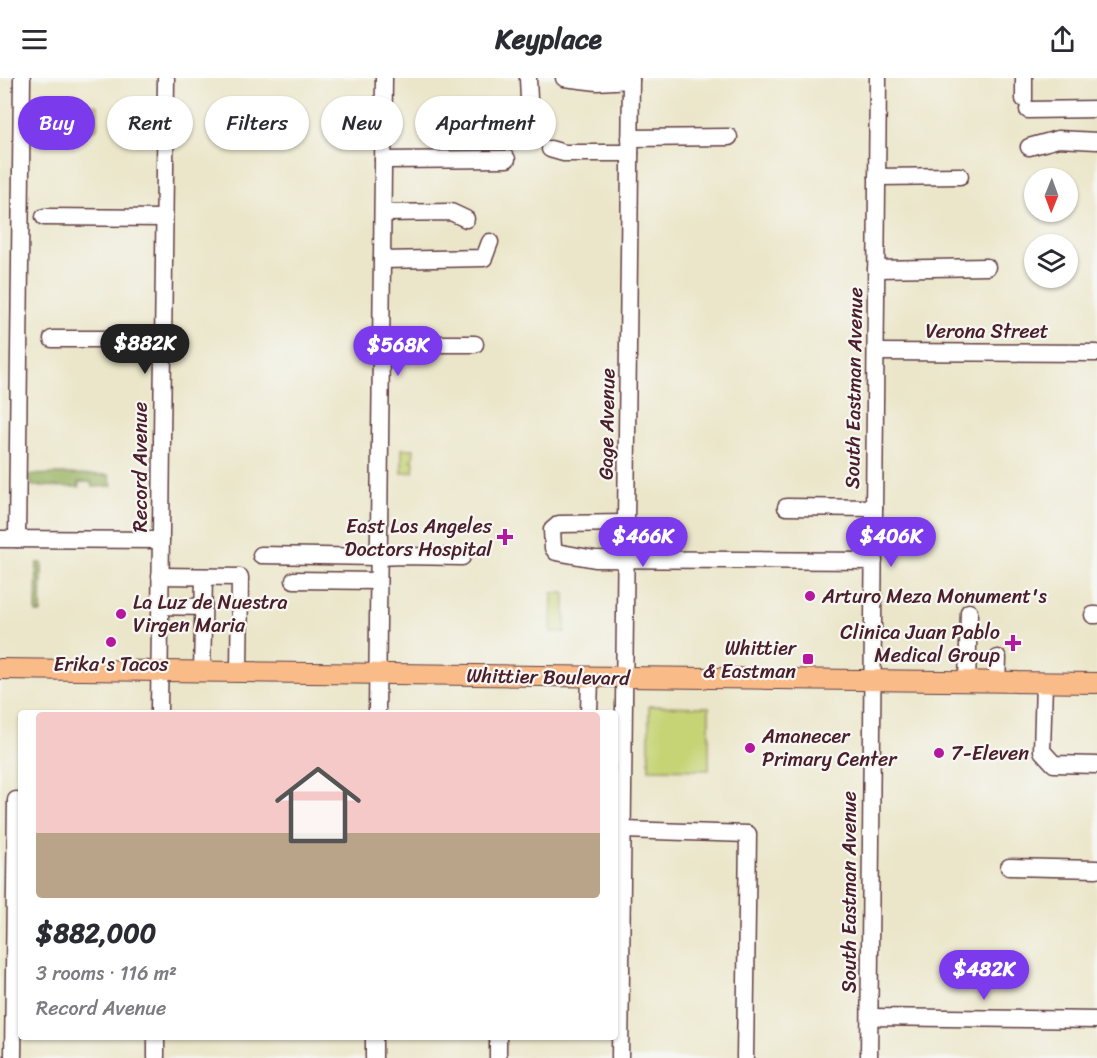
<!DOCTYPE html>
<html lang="en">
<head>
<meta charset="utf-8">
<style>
  :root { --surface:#fff; --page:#f7f7f7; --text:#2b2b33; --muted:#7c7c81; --accent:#7c3aed }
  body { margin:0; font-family:Sriracha,sans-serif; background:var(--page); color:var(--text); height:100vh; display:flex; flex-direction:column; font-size:22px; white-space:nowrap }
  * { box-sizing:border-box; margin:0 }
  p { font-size:20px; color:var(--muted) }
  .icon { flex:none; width:33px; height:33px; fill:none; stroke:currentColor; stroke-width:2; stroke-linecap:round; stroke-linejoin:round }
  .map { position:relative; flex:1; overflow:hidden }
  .details { position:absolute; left:18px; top:632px; width:600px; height:330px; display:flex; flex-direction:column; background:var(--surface); border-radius:6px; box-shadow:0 2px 4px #0004 }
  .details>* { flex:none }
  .top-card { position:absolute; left:18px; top:18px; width:600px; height:54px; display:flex; gap:12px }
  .needle { width:39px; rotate:181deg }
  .buttons { position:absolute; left:1024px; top:90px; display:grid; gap:12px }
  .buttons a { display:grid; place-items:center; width:54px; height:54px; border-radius:50%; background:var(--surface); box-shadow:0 2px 4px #0004; font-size:30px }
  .price { position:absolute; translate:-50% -51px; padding:0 14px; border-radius:21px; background:var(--accent); color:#fff; font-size:20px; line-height:39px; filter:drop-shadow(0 2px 3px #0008) }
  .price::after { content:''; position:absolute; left:50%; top:36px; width:18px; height:14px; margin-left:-9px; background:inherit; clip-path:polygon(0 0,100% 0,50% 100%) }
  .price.on { background:#222; color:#fff }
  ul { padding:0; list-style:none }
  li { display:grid; align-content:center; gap:12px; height:318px; padding:0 18px }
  li span { display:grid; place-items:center; height:186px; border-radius:6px; color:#555 }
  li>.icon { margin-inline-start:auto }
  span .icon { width:108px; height:108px; fill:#fffc; stroke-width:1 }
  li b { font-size:26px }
  .chip { padding:0 21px; border-radius:27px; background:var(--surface); box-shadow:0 2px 4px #0004; font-size:21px; line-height:54px }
  .chip.on { background:var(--accent); color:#fff }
  header { display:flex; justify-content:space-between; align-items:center; height:78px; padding:0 18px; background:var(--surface); font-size:27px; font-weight:700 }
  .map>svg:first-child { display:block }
</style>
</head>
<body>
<header><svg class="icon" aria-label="menu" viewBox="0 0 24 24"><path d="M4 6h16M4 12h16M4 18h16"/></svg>Keyplace<svg class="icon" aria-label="share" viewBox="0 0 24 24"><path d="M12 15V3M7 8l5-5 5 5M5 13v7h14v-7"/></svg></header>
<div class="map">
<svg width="1097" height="980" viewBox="0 0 1097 980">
  <rect width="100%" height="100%" fill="#f6f6f2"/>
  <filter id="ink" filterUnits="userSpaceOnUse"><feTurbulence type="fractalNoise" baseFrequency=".0167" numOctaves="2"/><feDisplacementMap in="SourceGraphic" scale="12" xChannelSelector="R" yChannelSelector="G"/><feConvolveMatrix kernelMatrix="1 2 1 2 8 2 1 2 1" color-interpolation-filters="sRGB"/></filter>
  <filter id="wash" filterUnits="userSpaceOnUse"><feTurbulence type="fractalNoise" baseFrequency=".008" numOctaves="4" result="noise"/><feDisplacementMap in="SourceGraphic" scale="24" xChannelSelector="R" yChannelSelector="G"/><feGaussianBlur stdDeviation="1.35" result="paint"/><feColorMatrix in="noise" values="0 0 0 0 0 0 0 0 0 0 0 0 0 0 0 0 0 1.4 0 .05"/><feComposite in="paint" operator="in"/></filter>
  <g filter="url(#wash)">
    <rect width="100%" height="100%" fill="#ebe6c9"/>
    <g fill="#c6d476" stroke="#887a50" stroke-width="1.5">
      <path d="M82,26L96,27L98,29L97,50C90,54 87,55 80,49V29Z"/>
      <polygon points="402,371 414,371 413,382 411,382 414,384 413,394 402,395"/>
      <polygon points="552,515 565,515 565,554 551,554"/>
      <polygon points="649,628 709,629 709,692 649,691"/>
    </g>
    <g fill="#9cb667" stroke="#736a49" stroke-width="1.5">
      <polygon points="63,396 109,397 112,408 92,409 91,404 79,404 79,409 33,408 26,397"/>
      <polygon points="37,485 42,485 41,535 36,535"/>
    </g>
  </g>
  <g filter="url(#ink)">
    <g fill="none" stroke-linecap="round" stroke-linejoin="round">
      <g stroke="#623d43" stroke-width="19">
        <g id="minor">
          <polyline points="528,0 529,21"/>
          <polyline points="564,0 597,4 631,2"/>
          <polyline points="1024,21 1024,0"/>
          <polyline points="1028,32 1097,31"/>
          <polyline points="630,60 729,59"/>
          <polyline points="1029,69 1058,61 1097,63"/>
          <polyline points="550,71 564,75 630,75"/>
          <polyline points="383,82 507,81"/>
          <polyline points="877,99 960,98"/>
          <polyline points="383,135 451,134 466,141"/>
          <polyline points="44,139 164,140"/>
          <polyline points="382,182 484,180 490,164"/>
          <polyline points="876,191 987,189"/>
          <polyline points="52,261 162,261"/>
          <polyline points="381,266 414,266"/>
          <polyline points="428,266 475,266"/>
          <polyline points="876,274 1097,275"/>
          <polyline points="786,429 874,430"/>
          <polyline points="626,445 559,446 552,452 553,470 556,474 595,481 874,483"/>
          <polyline points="0,461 161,462"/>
          <polyline points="17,461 22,0"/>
          <polyline points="261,477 379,479 401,478 462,479"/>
          <polyline points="160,498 240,499 239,595"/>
          <polyline points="294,502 378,503"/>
          <polyline points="160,528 203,529"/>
          <polyline points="1093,537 1097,537"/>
          <polyline points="202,594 204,499"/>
          <polyline points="967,604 969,534"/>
          <polyline points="997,604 998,580"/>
          <polyline points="1044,605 1042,673 1054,686 1097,687"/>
          <polyline points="159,634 166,0"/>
          <polyline points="377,634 384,0"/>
          <polyline points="589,634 590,599"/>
          <polyline points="623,752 748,756 745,980"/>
          <polyline points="1009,789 1097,791"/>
          <polyline points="870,939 1097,942"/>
          <polyline points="13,980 16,722"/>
          <polyline points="156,980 156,958"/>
          <polyline points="374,980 374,958"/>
          <polyline points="498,980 498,958"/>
          <polyline points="620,980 631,0"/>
          <polyline points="869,980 878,0"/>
        </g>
      </g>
      <g stroke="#623d43" stroke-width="22">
        <polyline id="major" points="0,591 1097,605"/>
      </g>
      <use href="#minor" stroke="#fff" stroke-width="16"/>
      <use href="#major" stroke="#f9bc89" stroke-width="20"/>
    </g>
  </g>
  <g fill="#b5179e" stroke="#f6f6f2" stroke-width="2">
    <path d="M502 450h6v6h6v6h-6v6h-6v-6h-6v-6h6z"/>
    <circle cx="810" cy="518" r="6"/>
    <circle cx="121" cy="536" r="6"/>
    <circle cx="111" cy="564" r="6"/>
    <path d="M1010 556h6v6h6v6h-6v6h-6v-6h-6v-6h6z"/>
    <rect x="802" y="575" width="12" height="12" rx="3"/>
    <circle cx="750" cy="670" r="6"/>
    <circle cx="939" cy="675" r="6"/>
  </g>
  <g text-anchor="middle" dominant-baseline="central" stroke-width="4.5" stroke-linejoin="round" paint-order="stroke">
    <g font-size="20" fill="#4a1f2b" stroke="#f6f6f2">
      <text x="987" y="253">Verona Street</text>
      <text transform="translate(854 310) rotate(-89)">South Eastman Avenue</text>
      <text transform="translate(607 346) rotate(-89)">Gage Avenue</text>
      <text transform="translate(140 389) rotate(-90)">Record Avenue</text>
      <text transform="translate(548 599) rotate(1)">Whittier Boulevard</text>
      <text transform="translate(849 814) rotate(-90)">South Eastman Avenue</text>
    </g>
    <g font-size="20" fill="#4a1f2b" stroke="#f6f6f2" text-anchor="start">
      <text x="492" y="448" text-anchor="end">East Los Angeles<tspan x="492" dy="23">Doctors Hospital</tspan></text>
      <text x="822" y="518">Arturo Meza Monument's</text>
      <text x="133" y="524">La Luz de Nuestra<tspan x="133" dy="23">Virgen Maria</tspan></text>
      <text x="1000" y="554" text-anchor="end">Clinica Juan Pablo<tspan x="1000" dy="23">Medical Group</tspan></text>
      <text x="796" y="570" text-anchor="end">Whittier<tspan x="796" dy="23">&amp; Eastman</tspan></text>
      <text x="111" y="586" text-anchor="middle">Erika's Tacos</text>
      <text x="762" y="658">Amanecer<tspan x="762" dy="23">Primary Center</tspan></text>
      <text x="951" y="675">7-Eleven</text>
    </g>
  </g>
</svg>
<div class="buttons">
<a><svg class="needle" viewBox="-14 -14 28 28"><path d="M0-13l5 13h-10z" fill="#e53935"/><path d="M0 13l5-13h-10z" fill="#7c7c81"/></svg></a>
<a><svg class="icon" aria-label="layers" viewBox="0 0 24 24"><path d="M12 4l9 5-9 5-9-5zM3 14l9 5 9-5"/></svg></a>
</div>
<b class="price on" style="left:145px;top:297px">$882K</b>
<b class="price" style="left:398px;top:299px">$568K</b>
<b class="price" style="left:643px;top:490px">$466K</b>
<b class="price" style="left:891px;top:490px">$406K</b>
<b class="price" style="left:984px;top:923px">$482K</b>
<div class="top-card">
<a class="chip on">Buy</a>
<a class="chip">Rent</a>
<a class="chip">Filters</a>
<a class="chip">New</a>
<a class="chip">Apartment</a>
</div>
<section class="details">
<ul>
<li><span style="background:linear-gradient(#f6c9c9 65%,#b9a48a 0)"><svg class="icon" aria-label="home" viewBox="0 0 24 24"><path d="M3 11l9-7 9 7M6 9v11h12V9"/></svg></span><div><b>$882,000</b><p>3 rooms · 116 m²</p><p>Record Avenue</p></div></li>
</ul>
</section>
</div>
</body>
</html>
